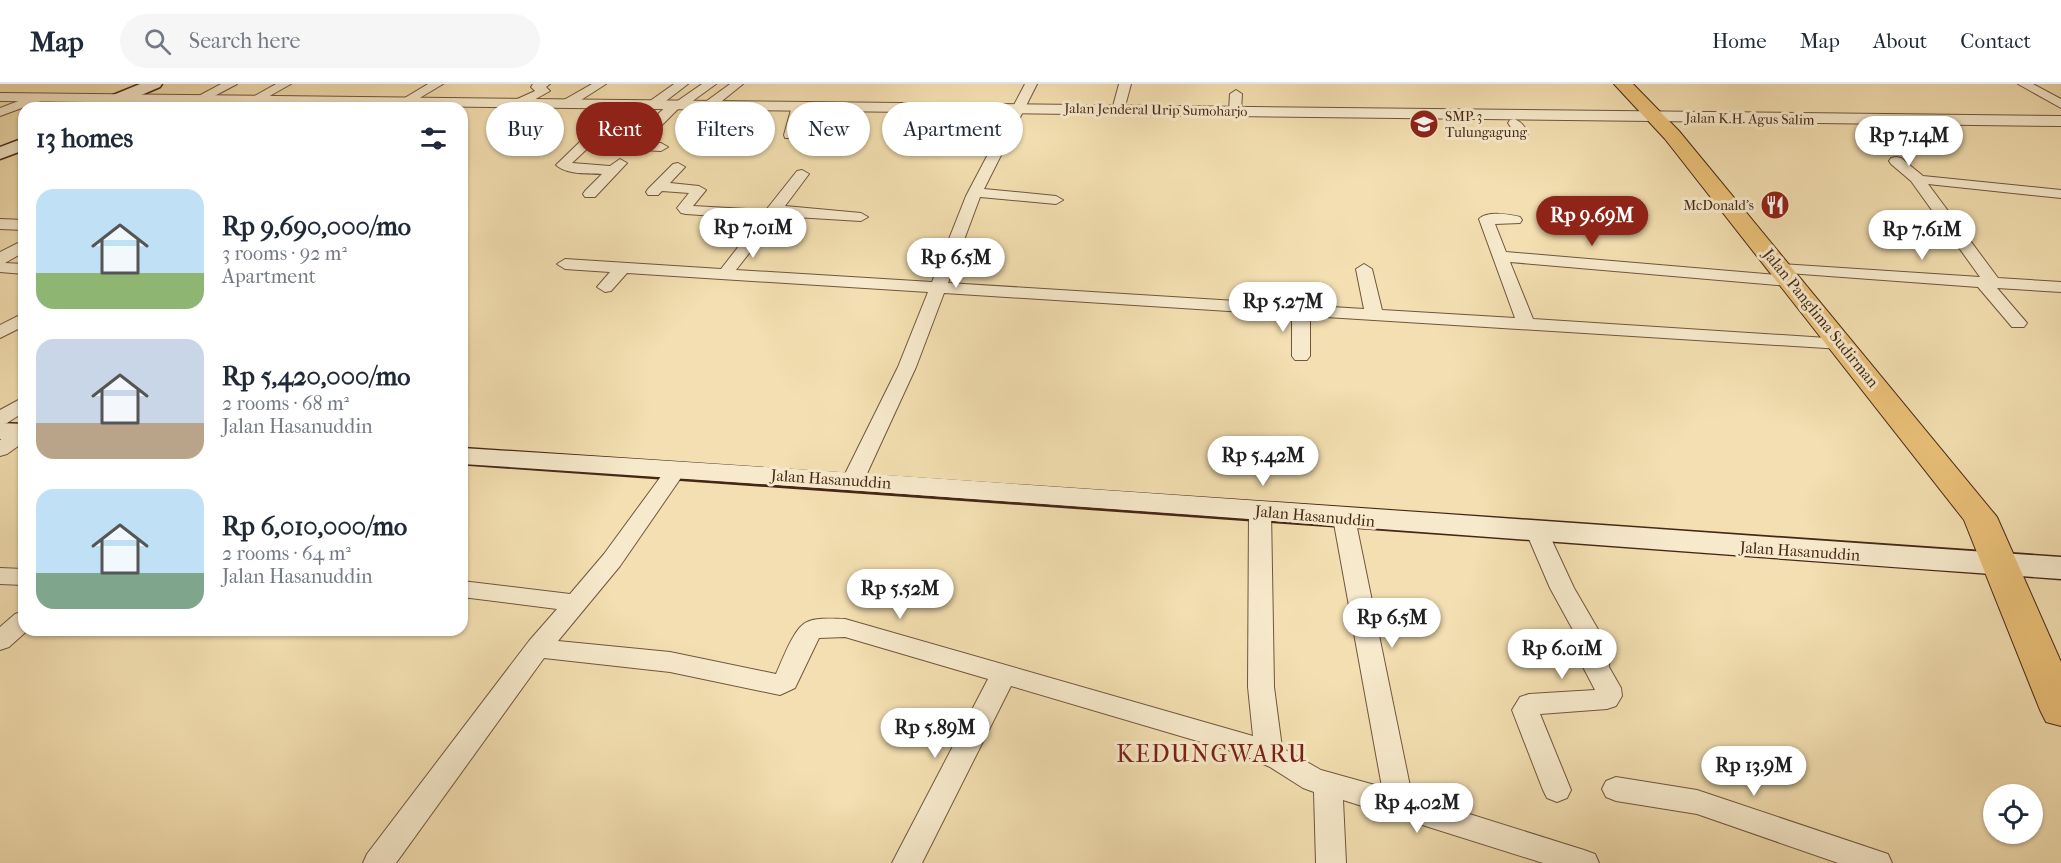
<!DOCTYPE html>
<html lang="en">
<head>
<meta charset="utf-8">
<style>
  :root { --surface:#fff; --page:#f6f6f7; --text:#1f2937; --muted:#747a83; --line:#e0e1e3; --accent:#8f2418 }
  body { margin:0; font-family:"IM FELL French Canon",serif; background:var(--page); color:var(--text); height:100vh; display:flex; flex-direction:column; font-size:22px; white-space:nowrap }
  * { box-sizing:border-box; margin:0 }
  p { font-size:20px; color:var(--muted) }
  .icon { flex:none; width:33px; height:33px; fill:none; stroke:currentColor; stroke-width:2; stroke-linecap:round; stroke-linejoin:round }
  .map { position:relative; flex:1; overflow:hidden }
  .details { position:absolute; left:18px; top:18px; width:450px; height:534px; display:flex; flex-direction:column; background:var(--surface); border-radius:18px; box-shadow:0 2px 4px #0004 }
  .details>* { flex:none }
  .hud { position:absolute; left:486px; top:18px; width:570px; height:54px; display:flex; gap:12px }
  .buttons { position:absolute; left:1983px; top:700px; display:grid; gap:12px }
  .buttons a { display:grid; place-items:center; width:60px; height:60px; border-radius:50%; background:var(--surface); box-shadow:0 2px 4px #0004; font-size:30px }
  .price { position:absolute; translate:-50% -51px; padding:0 14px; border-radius:21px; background:#fff; color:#222; font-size:20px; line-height:39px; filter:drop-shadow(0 2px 3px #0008) }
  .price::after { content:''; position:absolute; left:50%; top:36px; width:18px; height:14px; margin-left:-9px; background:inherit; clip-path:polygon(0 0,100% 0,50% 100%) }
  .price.current { background:var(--accent); color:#fff }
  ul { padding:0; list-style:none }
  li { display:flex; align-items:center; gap:18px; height:150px; padding:0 18px }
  li span { display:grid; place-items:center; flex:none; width:168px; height:120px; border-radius:18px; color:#555 }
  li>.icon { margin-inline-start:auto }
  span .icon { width:72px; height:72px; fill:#fffc; stroke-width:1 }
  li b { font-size:26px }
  h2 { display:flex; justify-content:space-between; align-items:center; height:72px; padding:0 18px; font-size:26px }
  .pill { padding:0 21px; border-radius:27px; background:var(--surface); box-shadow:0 2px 4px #0004; font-size:21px; line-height:54px }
  .pill.current { background:var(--accent); color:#fff }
  header { display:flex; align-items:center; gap:36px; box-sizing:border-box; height:84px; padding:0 30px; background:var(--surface); border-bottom:2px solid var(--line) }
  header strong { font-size:28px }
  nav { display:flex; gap:33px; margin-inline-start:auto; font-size:21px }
  .search { width:420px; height:54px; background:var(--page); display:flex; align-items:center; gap:15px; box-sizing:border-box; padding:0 21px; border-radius:33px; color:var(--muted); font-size:22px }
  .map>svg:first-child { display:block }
</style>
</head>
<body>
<header>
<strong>Map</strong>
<div class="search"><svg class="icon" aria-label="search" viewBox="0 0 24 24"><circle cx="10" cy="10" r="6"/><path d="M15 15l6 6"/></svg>Search here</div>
<nav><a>Home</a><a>Map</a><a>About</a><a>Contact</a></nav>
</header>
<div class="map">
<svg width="2061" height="779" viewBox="0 0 2061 779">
  <rect width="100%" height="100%" fill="#f3dfb1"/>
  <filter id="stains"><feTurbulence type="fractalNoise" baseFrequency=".00333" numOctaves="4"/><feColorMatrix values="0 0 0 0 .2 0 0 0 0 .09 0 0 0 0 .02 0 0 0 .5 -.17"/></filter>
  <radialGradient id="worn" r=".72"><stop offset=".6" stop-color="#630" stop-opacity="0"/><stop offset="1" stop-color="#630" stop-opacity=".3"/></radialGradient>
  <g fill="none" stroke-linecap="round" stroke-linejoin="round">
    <g stroke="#71553d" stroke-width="2">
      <g id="minor">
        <polygon points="221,0 237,0 203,18 199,19 193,15"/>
        <polygon points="276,0 291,0 248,24 233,24"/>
        <polygon points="428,0 443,0 403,24 388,24"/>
        <polygon points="533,0 550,0 546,3 550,7 523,22 515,22 515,16 535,7 531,3"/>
        <polygon points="592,0 606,0 570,23 562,23 562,17"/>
        <polygon points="674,0 688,0 658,23 650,23 650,17"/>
        <polygon points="702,0 716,0 683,24 678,25 654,49 644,49 643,46 644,43 671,18 676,18"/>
        <polygon points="730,0 743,0 712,25 704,25 704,19"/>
        <path d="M1025,0H1037L984,105L1056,112L1063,116L1056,120L980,113L948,199L1364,225L1356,185L1364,180L1372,185L1382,226L1515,234L1479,135C1487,127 1509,130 1520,133L1522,136L1520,139L1495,140L1506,168L1790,192L1798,197L1790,202L1510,178L1533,235L1842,255L1848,256L1851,260L1848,264L1842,265L1310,232V272L1307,276H1295L1292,272V231L944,209L916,283L864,396L860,401L853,403L846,401L842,396L898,283L928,208L627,189L611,207L605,208L597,203L610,188L565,185L557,180L565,175L721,185L760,135L686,130L681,129L677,124L689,109L662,107L658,111H648L646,108L648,105L673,80L678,79L685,83L670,99L699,102L706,106L693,122L766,126L797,87L802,86L809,90L785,122L861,129L868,133L861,137L778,132L736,186L932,198L966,112Z"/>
        <polygon points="1119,0 1131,0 1124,26 1118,30 1112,26"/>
        <polygon points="2018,0 2033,0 2061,15 2061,24"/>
        <polygon points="1236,6 1242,10 1241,27 1235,31 1229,27 1230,10"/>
        <polygon points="37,10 43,14 41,17 0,32 0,24"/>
        <path d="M626,16L630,17V23L597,56L661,59L668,63L661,67L589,63L572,79L610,82L620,75L627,79L595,113H585L583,110L585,107L602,90C588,89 567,91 556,81L622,17Z"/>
        <polygon points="740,18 746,22 731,44 726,60 747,61 754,65 747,69 713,66 711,63 719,44 736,19"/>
        <polygon points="798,18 804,22 796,51 795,54 785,54 784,51 792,22"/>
        <path d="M1514,35C1521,37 1525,43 1528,49L1527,52H1517L1508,39L1510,36Z"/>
        <polygon points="1896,73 1901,74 1923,92 2061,106 2061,114 1928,100 1998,194 2061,198 2061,208 1997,204 2027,239 2024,243 2012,243 1978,203 1775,188 1773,185 1781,180 1980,193 1911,97 1891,80 1889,77 1891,74"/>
        <polygon points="0,135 24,136 24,146 0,145"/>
        <polygon points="24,156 24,168 5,179 24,180 24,190 0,188 0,168"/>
        <polygon points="24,229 24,242 0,254 0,241"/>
        <polygon points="24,313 24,328 7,339 0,341 0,326"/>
        <polygon points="24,342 24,358 7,370 0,372 0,356 17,344"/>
        <path d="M677,379L684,380L687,385L620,482L558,557L670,568L776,590C782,577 794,543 807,538C818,533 833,535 845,535L1253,652L1248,603L1249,427L1252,422L1260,420L1268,422L1271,427L1274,603L1282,664L1321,686L1382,703L1333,434L1336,429L1344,427L1352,429L1355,434L1412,712L1584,766L1595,770L1599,779H1543L1343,716L1346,779H1316L1314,708L1303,704L1270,683L1238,669L1011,602L922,779H892L988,595L845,553L819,554L795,604L780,611L670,588L544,574L396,779H363L367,770L529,557L557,525L462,513V497L570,510L604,470L670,380Z"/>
        <polygon points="1537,441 1545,443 1548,448 1574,504 1610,566 1609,583 1621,604 1622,612 1616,622 1607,625 1540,630 1571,706 1567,714 1557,718 1547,714 1543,706 1512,626 1520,613 1529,610 1595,606 1583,583 1584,566 1550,504 1526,448 1529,443"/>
        <polygon points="0,484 24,485 24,501 0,500"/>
        <polygon points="24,527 24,546 28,546 9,563 0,566 0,543 15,530"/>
        <polygon points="1616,693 1697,706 1888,770 1892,779 1838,779 1697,730 1616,717 1606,713 1602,705 1606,697"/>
      </g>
    </g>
    <g stroke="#71553d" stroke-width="2">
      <polygon id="tertiary" points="0,9 2061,32 2061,42 0,17"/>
    </g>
    <g stroke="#462716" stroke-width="3">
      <g id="secondary">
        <polygon points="140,0 162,0 160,3 111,24 89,24 91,20"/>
        <polygon points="24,54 24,66 0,75 0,63"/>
        <polygon points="0,339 24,340 24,356 0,355"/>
        <path d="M462,364C995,396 1528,437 2061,473V495C1528,457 995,414 462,380Z"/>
      </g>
    </g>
    <g stroke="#462716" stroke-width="2">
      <polygon id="trunk" points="1614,0 1633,0 1679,47 1997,433 2061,578 2061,642 2046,638 2040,626 1964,436 1665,55"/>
    </g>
    <use href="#minor" fill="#f7eacc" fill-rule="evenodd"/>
    <use href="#tertiary" fill="#f7eacc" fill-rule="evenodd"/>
    <use href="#secondary" fill="#f7eacc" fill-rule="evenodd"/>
    <use href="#trunk" fill="#eac078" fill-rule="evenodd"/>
  </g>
  <defs>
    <g id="school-disc" transform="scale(1.5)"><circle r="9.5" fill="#8f2418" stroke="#f7eacc"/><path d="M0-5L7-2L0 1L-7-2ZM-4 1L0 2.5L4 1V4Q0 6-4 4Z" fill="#fff"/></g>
    <g id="restaurant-disc" transform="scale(1.5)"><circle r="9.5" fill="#8f2418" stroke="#f7eacc"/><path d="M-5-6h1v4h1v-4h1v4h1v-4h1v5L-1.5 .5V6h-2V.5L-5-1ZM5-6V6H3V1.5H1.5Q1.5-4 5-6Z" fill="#fff"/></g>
  </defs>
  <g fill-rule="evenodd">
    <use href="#school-disc" x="1424" y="40"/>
    <use href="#restaurant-disc" x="1775" y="121"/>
  </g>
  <g text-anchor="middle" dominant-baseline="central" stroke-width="6" stroke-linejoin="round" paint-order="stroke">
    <g font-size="14" fill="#462716" stroke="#f7eacc">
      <text transform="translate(1156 26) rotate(1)">Jalan Jenderal Urip Sumoharjo</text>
      <text transform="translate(1750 35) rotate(1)">Jalan K.H. Agus Salim</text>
    </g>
    <g font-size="14" fill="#462716" stroke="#f7eacc" text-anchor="start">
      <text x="1445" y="32">SMP 3<tspan x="1445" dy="16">Tulungagung</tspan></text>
      <text x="1754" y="121" text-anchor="end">McDonald's</text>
    </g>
    <g font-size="16" fill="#462716" stroke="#f7eacc">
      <text transform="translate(1821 234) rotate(51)">Jalan Panglima Sudirman</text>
      <text transform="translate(831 395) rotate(4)">Jalan Hasanuddin</text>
      <text transform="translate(1315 432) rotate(5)">Jalan Hasanuddin</text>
      <text transform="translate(1800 467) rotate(4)">Jalan Hasanuddin</text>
    </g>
    <g font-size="24" letter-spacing="1.5" fill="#7a1f14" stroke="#f7eacc">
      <text x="1212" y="670">KEDUNGWARU</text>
    </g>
  </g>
  <rect width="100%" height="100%" filter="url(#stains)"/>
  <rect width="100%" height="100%" fill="url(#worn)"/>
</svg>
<div class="buttons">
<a><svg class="icon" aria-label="locate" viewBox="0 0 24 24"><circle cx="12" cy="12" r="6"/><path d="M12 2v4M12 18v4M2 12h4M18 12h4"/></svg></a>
</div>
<b class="price" style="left:1909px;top:83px">Rp 7.14M</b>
<b class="price current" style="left:1592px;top:163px">Rp 9.69M</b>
<b class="price" style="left:753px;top:175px">Rp 7.01M</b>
<b class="price" style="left:1922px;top:177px">Rp 7.61M</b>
<b class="price" style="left:956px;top:205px">Rp 6.5M</b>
<b class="price" style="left:1283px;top:249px">Rp 5.27M</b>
<b class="price" style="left:1263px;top:403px">Rp 5.42M</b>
<b class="price" style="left:900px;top:536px">Rp 5.52M</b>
<b class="price" style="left:1392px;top:565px">Rp 6.5M</b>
<b class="price" style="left:1562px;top:596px">Rp 6.01M</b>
<b class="price" style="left:935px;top:675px">Rp 5.89M</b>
<b class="price" style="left:1754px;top:713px">Rp 13.9M</b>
<b class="price" style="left:1417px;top:750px">Rp 4.02M</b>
<div class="hud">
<a class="pill">Buy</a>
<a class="pill current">Rent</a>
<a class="pill">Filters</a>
<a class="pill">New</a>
<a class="pill">Apartment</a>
</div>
<section class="details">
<h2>13 homes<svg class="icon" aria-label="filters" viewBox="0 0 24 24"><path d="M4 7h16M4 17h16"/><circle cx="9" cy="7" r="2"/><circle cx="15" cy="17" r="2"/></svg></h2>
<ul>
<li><span style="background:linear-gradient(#bfe0f5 70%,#8fb573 0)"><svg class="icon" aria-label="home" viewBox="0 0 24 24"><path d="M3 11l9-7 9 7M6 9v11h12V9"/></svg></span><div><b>Rp 9,690,000/mo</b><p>3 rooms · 92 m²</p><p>Apartment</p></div></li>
<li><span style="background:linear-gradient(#c9d6e8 70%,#b9a48a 0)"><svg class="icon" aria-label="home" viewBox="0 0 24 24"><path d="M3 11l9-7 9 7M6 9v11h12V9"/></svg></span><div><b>Rp 5,420,000/mo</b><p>2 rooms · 68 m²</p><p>Jalan Hasanuddin</p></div></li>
<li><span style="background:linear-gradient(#bfe0f5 70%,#7fa58c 0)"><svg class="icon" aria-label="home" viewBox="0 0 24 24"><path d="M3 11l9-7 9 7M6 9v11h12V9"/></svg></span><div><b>Rp 6,010,000/mo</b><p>2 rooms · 64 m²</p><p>Jalan Hasanuddin</p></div></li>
</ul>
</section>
</div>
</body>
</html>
